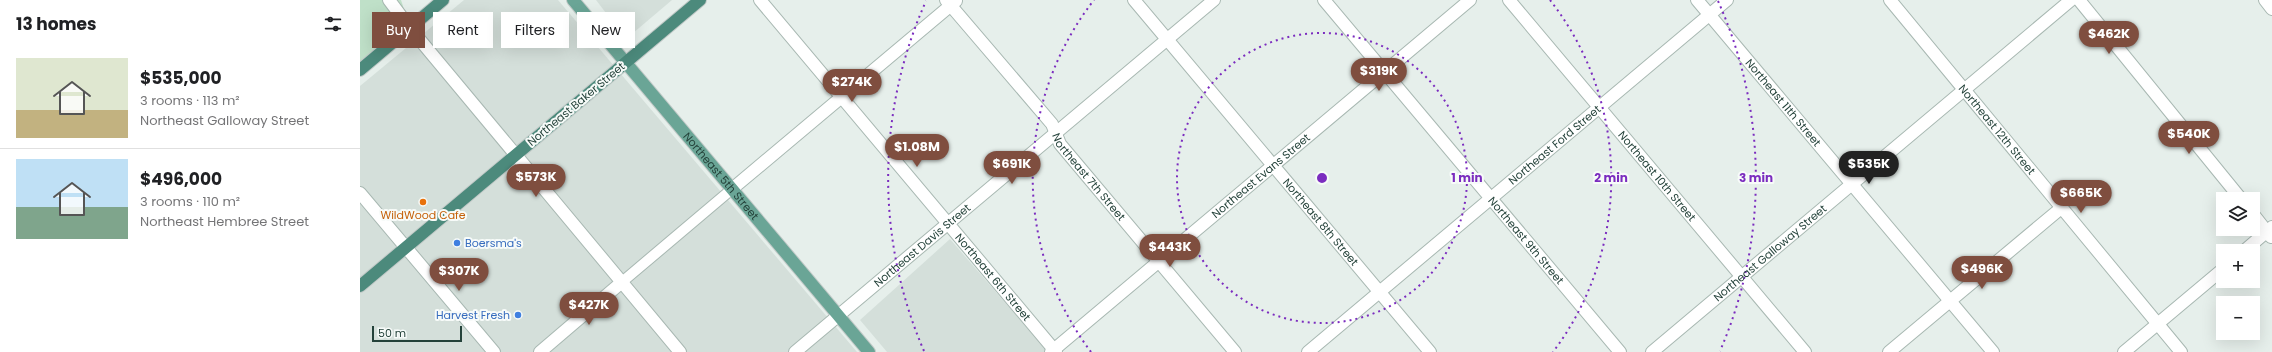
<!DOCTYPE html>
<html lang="en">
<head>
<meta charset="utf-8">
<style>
  :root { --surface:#fff; --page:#f2f2f2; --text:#202124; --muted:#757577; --line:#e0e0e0; --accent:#7f4e3f }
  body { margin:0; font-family:Poppins,sans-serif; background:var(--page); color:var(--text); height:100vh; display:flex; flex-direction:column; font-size:15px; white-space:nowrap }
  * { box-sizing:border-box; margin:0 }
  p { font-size:13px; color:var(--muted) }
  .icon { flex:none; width:22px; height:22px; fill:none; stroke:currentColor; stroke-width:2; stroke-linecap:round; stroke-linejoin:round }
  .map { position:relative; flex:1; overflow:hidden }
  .sheet { display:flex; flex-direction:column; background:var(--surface); width:360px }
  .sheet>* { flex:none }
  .top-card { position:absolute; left:12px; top:12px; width:380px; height:36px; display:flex; gap:8px }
  .controls { position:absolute; left:1856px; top:192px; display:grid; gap:8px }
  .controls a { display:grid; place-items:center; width:44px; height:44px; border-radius:0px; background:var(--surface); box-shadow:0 4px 16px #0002; font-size:20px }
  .scale { position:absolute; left:12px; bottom:10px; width:90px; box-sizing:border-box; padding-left:4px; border:2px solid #24423a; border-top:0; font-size:11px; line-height:14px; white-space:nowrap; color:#24423a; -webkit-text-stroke:3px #f7fbf9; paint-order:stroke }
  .price { position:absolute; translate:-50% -34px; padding:0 9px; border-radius:14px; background:var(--accent); color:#fff; font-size:13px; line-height:26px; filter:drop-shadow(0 1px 2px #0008) }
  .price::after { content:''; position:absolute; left:50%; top:24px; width:12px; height:9px; margin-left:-6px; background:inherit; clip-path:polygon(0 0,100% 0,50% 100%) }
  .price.current { background:#222; color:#fff }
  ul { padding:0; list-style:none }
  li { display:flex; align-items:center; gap:12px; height:100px; padding:0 16px }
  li+li { border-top:1px solid var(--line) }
  li span { display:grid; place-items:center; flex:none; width:112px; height:80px; border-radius:0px; color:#555 }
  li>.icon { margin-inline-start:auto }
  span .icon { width:48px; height:48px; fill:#fffc; stroke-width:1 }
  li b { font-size:17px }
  h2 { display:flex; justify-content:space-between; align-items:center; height:48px; padding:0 16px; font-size:17px }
  .chip { padding:0 14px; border-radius:0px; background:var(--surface); box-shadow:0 4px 16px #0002; font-size:14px; line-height:36px }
  .chip.current { background:var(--accent); color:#fff }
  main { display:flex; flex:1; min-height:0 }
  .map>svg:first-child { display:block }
</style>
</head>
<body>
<main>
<section class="sheet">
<h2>13 homes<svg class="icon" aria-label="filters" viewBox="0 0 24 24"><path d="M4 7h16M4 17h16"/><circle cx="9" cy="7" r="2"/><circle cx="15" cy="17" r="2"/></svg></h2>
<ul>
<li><span style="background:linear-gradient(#dfe7d0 65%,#c2b280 0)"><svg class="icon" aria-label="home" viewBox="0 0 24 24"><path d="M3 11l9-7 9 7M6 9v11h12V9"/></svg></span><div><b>$535,000</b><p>3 rooms · 113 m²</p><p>Northeast Galloway Street</p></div></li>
<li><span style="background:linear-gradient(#bfe0f5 60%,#7fa58c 0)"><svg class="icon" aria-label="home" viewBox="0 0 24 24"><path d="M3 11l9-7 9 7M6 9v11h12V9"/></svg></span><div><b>$496,000</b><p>3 rooms · 110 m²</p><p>Northeast Hembree Street</p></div></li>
</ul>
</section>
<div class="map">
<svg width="1912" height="352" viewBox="0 0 1912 352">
  <rect width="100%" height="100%" fill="#e6efeb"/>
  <g fill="#d4dfda">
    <polygon points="104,0 198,0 497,352 0,352 0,86"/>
    <polygon points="236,0 312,0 266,39"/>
    <polygon points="590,239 688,352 527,352 500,320"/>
  </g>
  <polygon fill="#bfe0c8" points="0,0 41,0 50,28 0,70"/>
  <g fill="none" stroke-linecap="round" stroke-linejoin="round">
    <g stroke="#a8b8b2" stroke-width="12">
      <polyline id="pedestrian" points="262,282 372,189"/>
    </g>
    <g stroke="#a8b8b2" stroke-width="14">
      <g id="minor">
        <polyline points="29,0 50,28 320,352"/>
        <path id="s1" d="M400,0L696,352"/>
        <path id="s2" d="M586,0L692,124L700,144L875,352"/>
        <path id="s3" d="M964,0L1260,352"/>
        <path id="s4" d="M1149,0L1445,352"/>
        <path id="s5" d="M1337,0L1633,352"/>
        <path id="s6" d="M1530,0L1821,352"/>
        <polyline points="1719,0 1881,199"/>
        <polyline points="1905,0 1912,9"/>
        <polyline points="372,189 596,1"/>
        <polyline points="1893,214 1911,237"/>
        <polyline points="1884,251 1912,227"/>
        <polyline points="180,352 262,282"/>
        <path id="s7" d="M435,352L854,0"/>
        <path id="s8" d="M948,352L1367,0"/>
        <path id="s9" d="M1292,352L1711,0"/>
        <polyline points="1529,352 1700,209"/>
        <polyline points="1764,352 1863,269"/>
      </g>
    </g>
    <g stroke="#a8b8b2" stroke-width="14">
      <g id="tertiary">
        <path id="s10" d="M774,0L1070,352"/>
        <polyline points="0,193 134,352"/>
        <path id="s11" d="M691,352L1110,0"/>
      </g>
    </g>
    <g stroke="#c2cac8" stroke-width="14">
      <g id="primary">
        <path id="s12" d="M213,0L509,352"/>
      </g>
    </g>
    <g stroke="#c2cac8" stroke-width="14">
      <g id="trunk">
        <polyline points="0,70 83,0"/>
        <polyline points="0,286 340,0"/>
      </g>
    </g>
    <use href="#pedestrian" stroke="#fff" stroke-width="10"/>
    <use href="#minor" stroke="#fff" stroke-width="12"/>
    <use href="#tertiary" stroke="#fff" stroke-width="12"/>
    <use href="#primary" stroke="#6aa596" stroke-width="12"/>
    <use href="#trunk" stroke="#4c8a7c" stroke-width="12"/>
  </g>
  <g fill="none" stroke="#7b2cbf" stroke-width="2" stroke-dasharray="2 4">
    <circle cx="962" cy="178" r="145"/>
    <path d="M731 352A289 289 0 0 1 734 0M1190 0A289 289 0 0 1 1193 352"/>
    <path d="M564 351A434 434 0 0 1 566 1M1358 1A434 434 0 0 1 1360 351"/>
  </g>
  <circle fill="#e8710a" stroke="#f7fbf9" stroke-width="1.5" cx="63" cy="202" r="4"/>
  <g fill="#3f7fe0" stroke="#f7fbf9" stroke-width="1.5">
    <circle cx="97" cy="243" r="4"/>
    <circle cx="158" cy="315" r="4"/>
  </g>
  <g text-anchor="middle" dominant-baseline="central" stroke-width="4" stroke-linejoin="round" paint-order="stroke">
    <g font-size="11" fill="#24423a" stroke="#f7fbf9">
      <text stroke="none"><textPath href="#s5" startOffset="134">Northeast 11th Street</textPath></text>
      <text transform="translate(216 104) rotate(-40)">Northeast Baker Street</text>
      <text stroke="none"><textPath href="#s6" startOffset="168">Northeast 12th Street</textPath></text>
      <text stroke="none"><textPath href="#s8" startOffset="322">Northeast Ford Street</textPath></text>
      <text stroke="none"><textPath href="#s12" startOffset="230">Northeast 5th Street</textPath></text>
      <text stroke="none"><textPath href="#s2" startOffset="228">Northeast 7th Street</textPath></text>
      <text stroke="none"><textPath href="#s11" startOffset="274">Northeast Evans Street</textPath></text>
      <text stroke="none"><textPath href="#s4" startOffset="230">Northeast 10th Street</textPath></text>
      <text stroke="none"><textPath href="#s10" startOffset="290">Northeast 8th Street</textPath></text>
      <text stroke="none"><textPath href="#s3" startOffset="314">Northeast 9th Street</textPath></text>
      <text stroke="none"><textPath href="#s7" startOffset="166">Northeast Davis Street</textPath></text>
      <text stroke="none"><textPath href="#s9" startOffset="154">Northeast Galloway Street</textPath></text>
      <text stroke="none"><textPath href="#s1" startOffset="362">Northeast 6th Street</textPath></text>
    </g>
    <g font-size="11" fill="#c56008" stroke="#f7fbf9">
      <text x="63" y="215">WildWood Cafe</text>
    </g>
    <g font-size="11" fill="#366cbe" stroke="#f7fbf9" text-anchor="start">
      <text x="105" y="243">Boersma's</text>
      <text x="150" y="315" text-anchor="end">Harvest Fresh</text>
    </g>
  </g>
  <circle cx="962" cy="178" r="6" fill="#7b2cbf" stroke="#f7fbf9" stroke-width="2"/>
  <g font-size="12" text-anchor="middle" font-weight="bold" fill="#7b2cbf" stroke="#f7fbf9" stroke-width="4" stroke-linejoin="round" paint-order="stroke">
    <text x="1107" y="182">1 min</text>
    <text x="1251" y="182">2 min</text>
    <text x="1396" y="182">3 min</text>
  </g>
</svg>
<div class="controls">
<a><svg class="icon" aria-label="layers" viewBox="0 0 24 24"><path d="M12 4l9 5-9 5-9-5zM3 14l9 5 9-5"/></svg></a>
<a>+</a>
<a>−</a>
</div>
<div class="scale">50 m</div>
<b class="price" style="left:1749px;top:55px">$462K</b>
<b class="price" style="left:1019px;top:92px">$319K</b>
<b class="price" style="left:492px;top:103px">$274K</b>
<b class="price" style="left:1829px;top:155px">$540K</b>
<b class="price" style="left:557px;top:168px">$1.08M</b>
<b class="price" style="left:652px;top:185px">$691K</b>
<b class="price current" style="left:1509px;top:185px">$535K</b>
<b class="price" style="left:176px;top:198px">$573K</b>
<b class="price" style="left:1721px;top:214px">$665K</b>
<b class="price" style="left:810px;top:268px">$443K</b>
<b class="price" style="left:1622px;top:290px">$496K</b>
<b class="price" style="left:99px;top:292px">$307K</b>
<b class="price" style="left:229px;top:326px">$427K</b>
<div class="top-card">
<a class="chip current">Buy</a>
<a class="chip">Rent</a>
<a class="chip">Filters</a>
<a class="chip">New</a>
</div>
</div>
</main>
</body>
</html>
